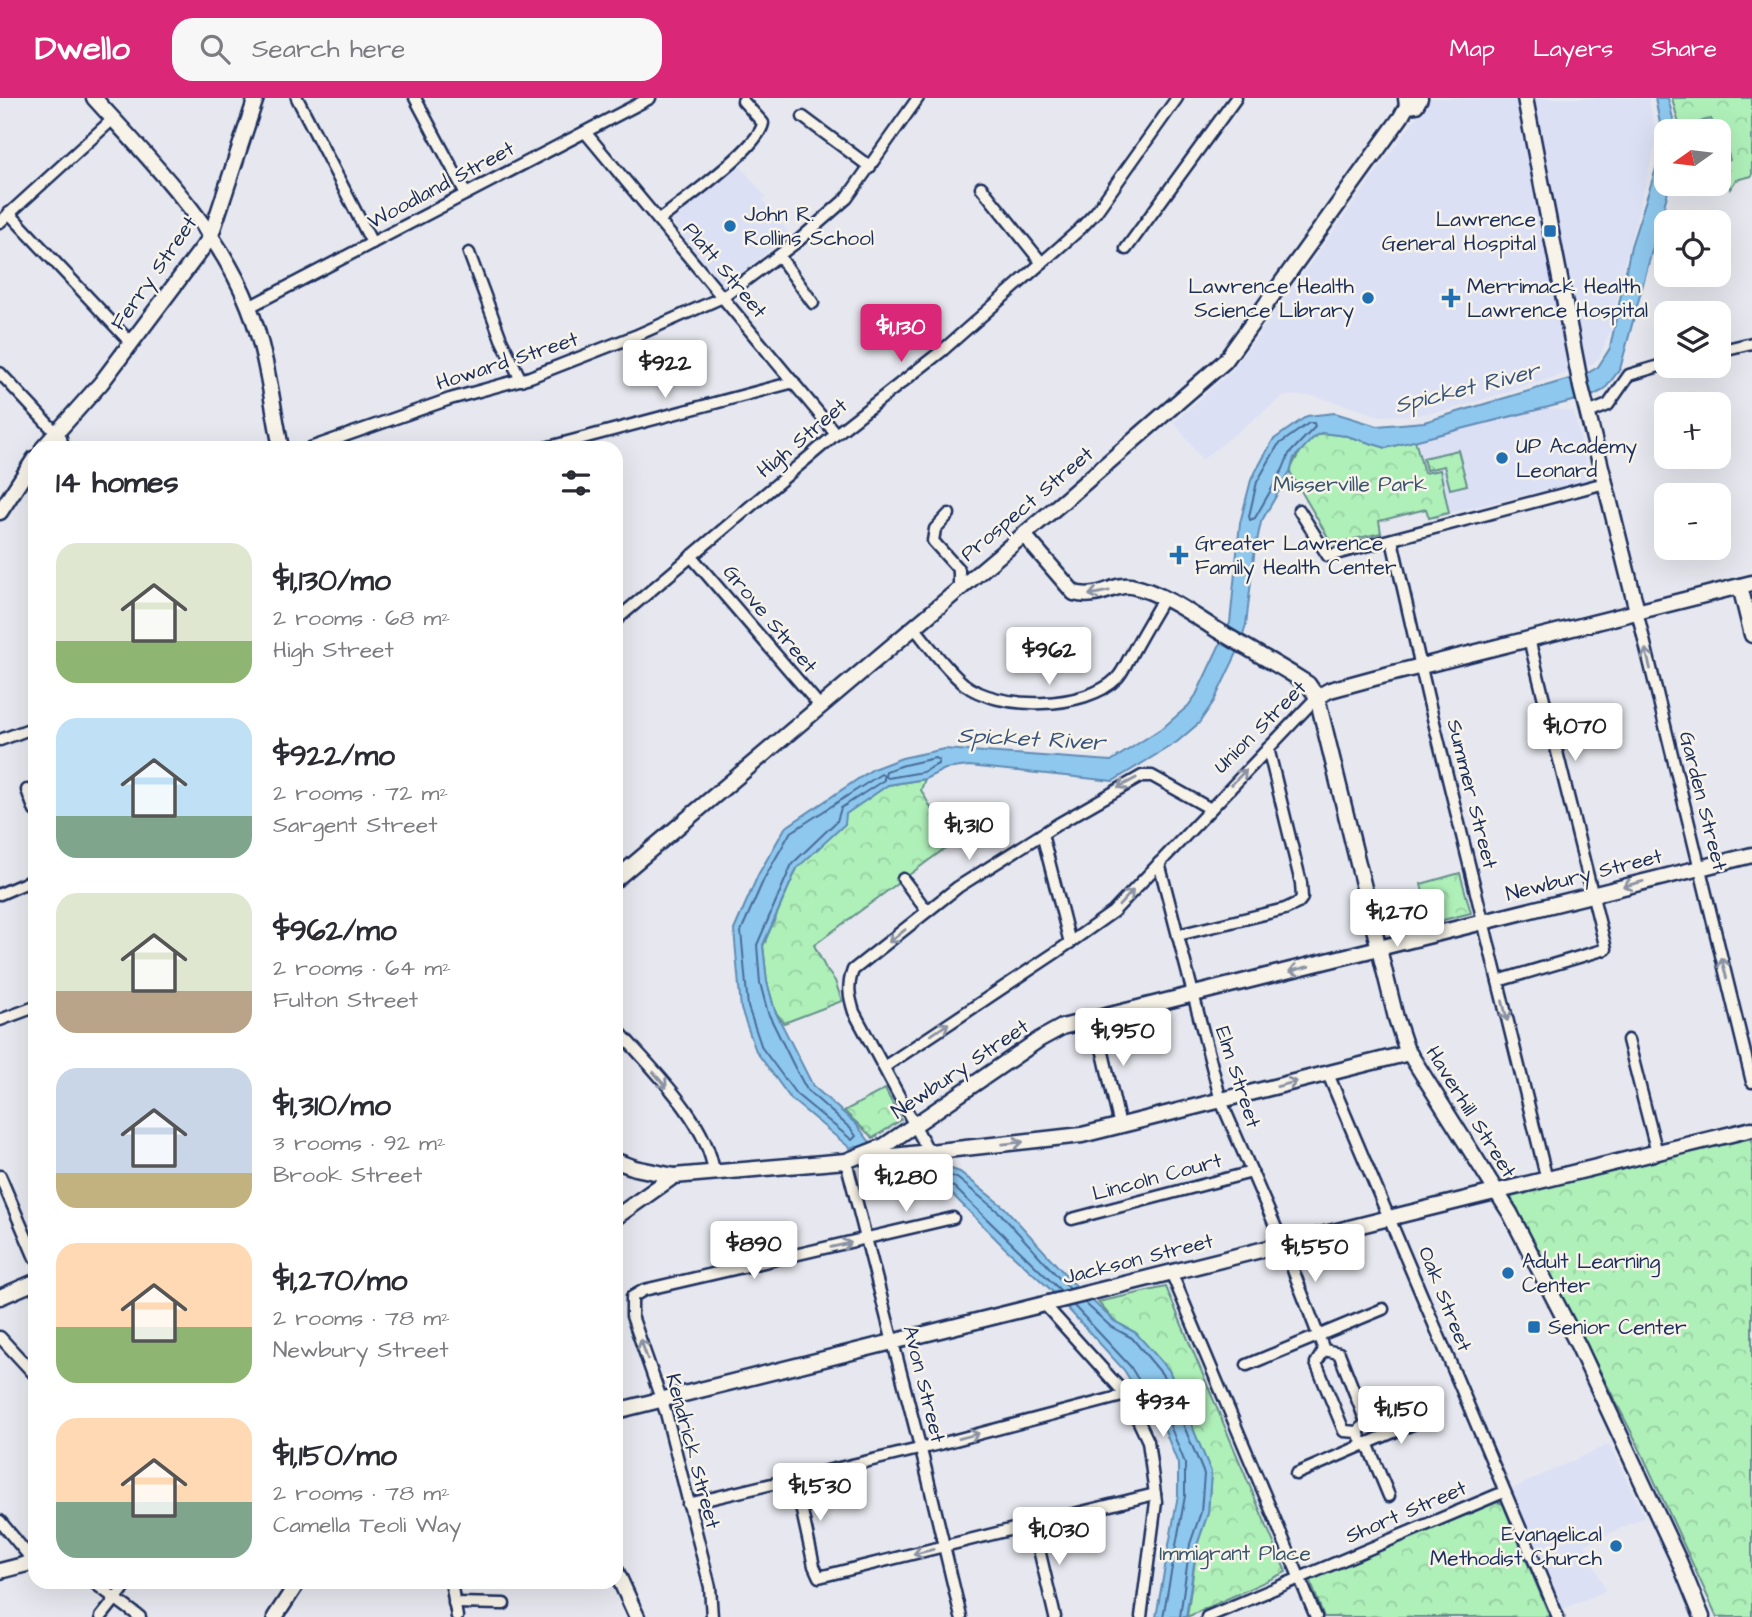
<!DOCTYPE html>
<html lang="en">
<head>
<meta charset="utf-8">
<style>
  :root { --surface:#fff; --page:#f7f7f7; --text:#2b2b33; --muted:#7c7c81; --accent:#db2777 }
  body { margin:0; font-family:"Architects Daughter",sans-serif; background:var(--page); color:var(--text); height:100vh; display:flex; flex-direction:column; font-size:26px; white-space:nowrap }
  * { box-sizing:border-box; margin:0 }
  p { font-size:23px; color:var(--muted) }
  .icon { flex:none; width:38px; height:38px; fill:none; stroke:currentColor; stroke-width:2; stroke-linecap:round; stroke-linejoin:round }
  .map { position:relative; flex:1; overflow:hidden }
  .side { position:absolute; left:28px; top:343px; width:595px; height:1148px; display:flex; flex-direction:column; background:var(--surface); border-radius:21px; box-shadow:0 7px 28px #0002 }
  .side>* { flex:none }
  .needle { width:46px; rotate:256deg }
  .controls { position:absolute; left:1654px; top:21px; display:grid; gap:14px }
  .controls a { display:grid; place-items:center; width:77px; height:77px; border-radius:14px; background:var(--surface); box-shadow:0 7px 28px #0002; font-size:35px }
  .price { position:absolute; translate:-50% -60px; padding:0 16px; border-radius:7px; background:#fff; color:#222; font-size:23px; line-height:46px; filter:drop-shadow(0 2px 4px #0008) }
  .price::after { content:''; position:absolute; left:50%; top:42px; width:21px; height:16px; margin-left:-10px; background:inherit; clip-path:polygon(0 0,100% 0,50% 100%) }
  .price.active { background:var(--accent); color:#fff }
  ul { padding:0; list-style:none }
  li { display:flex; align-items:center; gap:21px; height:175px; padding:0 28px }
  li span { display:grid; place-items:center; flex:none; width:196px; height:140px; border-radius:21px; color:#555 }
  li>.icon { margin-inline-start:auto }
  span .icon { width:84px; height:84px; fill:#fffc; stroke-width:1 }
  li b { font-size:30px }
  h2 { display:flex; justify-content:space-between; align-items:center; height:84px; padding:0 28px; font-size:30px }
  header { display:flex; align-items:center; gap:42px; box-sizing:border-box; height:98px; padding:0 35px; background:var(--accent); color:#fff }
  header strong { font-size:33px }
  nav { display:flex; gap:38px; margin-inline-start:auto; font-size:24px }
  .search { width:490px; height:63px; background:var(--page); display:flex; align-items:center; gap:18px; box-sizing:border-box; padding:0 24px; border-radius:21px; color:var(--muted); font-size:26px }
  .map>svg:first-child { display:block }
</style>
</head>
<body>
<header>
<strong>Dwello</strong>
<div class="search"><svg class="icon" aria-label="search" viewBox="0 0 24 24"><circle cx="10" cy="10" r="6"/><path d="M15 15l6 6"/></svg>Search here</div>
<nav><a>Map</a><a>Layers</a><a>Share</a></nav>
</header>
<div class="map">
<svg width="1752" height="1519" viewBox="0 0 1752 1519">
  <defs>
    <pattern id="park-crowns" width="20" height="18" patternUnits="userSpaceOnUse" patternTransform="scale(1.75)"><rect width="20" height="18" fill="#aff0b9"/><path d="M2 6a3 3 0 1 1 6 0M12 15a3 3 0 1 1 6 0" fill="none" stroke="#96cea1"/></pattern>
  </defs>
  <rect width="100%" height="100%" fill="#e7e8ef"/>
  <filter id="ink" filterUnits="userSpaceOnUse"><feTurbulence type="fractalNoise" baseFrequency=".0143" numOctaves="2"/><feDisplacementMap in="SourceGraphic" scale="14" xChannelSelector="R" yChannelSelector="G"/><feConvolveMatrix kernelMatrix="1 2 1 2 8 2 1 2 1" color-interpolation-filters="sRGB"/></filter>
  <g filter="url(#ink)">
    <g fill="#dce0f4">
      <polygon points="1430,0 1649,0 1657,42 1624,167 1610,233 1600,259 1592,266 1561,277 1453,311 1419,317 1380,318 1314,298 1284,298 1202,362 1174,324 1229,275 1251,247"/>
      <polygon points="738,65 766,99 763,102 790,136 724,189 669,120"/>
      <polygon points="1543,309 1574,314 1590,382 1449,415 1440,373 1424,375 1415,342"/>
      <polygon points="1609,1346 1645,1419 1585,1447 1606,1493 1563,1511 1511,1391"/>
    </g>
    <g fill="url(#park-crowns)" stroke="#65908c" stroke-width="2">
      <polygon points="1672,0 1752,0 1752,78 1736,82 1730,91 1724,65 1730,62 1720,28 1714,28 1711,21 1680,30"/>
      <path d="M1321,335L1347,338L1386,350L1415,342L1424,375L1440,372L1449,415L1429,420L1426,411L1379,423L1381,435L1332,446L1290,374C1295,359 1306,343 1321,335Z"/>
      <polygon points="1458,352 1467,387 1450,391 1444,368 1426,372 1423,360"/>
      <polygon points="925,681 921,692 951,746 814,847 826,871 835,883 842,903 784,925 775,913 767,884 763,848 797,770 845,716 888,687"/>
      <polygon points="1460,775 1471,815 1431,825 1421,786"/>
      <polygon points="885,991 901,1022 873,1040 844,1013"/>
      <polygon points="1752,1036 1752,1519 1717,1519 1637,1345 1508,1094"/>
      <polygon points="1166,1189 1286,1474 1187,1519 1197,1447 1208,1415 1211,1374 1177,1296 1136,1235 1114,1223 1098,1204"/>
      <polygon points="1497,1404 1503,1406 1550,1519 1324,1519 1310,1482"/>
    </g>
    <polygon fill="#8fc8ee" stroke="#618bb4" stroke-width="2" points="1655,0 1668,0 1676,33 1666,33 1666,86 1670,86 1620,271 1604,292 1592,298 1386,350 1347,338 1321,335 1315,338 1294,360 1290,374 1261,424 1254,457 1246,527 1237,555 1214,603 1199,625 1177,644 1113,683 969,668 945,671 925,681 888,687 846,716 845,726 797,770 763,847 767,884 775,913 813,988 856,1026 869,1043 960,1074 1005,1110 1071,1183 1114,1223 1136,1235 1169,1272 1211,1374 1208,1415 1197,1447 1186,1519 1156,1519 1178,1397 1178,1366 1163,1328 1147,1309 1124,1272 1049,1190 1004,1149 950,1094 910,1085 857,1048 850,1050 791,1001 756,953 741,911 734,832 758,777 785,730 873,671 902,660 944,651 1111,663 1165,628 1188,608 1196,597 1230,525 1240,425 1251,382 1273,342 1307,318 1335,315 1377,328 1424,324 1586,276 1598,269 1610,250 1631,148 1664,46"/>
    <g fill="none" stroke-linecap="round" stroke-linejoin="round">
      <g stroke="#496c98" stroke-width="2">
        <polygon points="1309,325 1314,325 1315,329 1289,356 1283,371 1255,420 1250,422 1249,418 1257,384 1278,347"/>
        <polygon points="935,660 939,662 938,666 923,674 888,680 885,678 886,673 904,667"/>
        <polygon points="881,676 884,678 884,682 841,710 837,723 792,766 757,847 760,885 768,915 794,968 807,992 851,1031 856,1038 852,1042 796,996 762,950 748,909 741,833 764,781 790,735"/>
        <polyline points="912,1065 957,1080 1000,1115 1069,1191"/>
        <polyline points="894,1067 913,1079 954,1089 1061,1193"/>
        <polyline points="1085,1205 1110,1228 1132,1240 1162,1276 1204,1376 1201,1414 1190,1446 1180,1519"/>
        <polyline points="1074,1208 1130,1268 1152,1304 1169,1325 1185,1365 1185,1398 1163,1519"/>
      </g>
      <g stroke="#1b2f5e" stroke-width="15">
        <g id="street">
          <polyline points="297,0 372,145"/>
          <polyline points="415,0 466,96"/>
          <polyline points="803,19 870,69"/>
          <polyline points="585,34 836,336"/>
          <polyline points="981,89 1042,165"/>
          <polyline points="9,115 131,245"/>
          <path d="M659,122C681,105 760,49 763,25L743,3"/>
          <polyline points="0,124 113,21"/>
          <polyline points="1126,151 1236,0"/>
          <polyline points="469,155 501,241 521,282"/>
          <polyline points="779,158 813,205"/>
          <polyline points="249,209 650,0"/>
          <polyline points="1718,253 1752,245"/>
          <polyline points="0,275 61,340 63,350"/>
          <polyline points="1588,315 1608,307 1629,277 1666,266"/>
          <polyline points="310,350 450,301 530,279 635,238 723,199 798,143 847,100 918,0"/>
          <polyline points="545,350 794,284"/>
          <polyline points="1299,412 1328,458 1605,385"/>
          <polyline points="949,416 935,431 933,443 959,472 959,491"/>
          <polyline points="1392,442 1428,600 1547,1082"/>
          <polyline points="691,458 820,608"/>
          <polyline points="1637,513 1752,984"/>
          <polyline points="616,522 836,336 943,252 1079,132 1096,114 1177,0"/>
          <path d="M914,529C930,549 945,570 964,586C998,613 1086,612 1117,580C1123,574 1126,565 1131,557C1141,538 1152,520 1163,501"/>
          <polyline points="0,642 35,629"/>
          <polyline points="27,692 35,713"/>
          <polyline points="1042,736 1070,845"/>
          <polyline points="1159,765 1221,1003 1283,1146 1324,1252 1316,1265 1344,1333 1358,1334 1366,1324 1339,1255 1324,1252"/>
          <polyline points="903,781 927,813"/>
          <polyline points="0,796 35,781"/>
          <polyline points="1178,837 1285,811 1298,805 1302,800 1301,785 1268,650"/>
          <polyline points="1498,883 1606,851 1529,541"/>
          <polyline points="1095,920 1120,1028"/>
          <polyline points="0,922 35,909"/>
          <path d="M616,930C650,969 707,1022 714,1074"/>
          <polyline points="1628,942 1657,1055"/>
          <polyline points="884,969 1058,853 1113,814 1317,599"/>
          <polyline points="1328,976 1558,1519"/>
          <path d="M929,1054L854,914C849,898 847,888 853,872L958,789L1058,726L1142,678H1152L1209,710"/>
          <polyline points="851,1062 846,1063 923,1360 961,1519"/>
          <polyline points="0,1078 35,1160"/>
          <polyline points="1072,1121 1252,1074"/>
          <polyline points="1171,1174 1316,1519"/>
          <polyline points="1045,1207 1126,1297 1148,1343 1156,1404 1141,1519"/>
          <polyline points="0,1239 35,1277"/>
          <polyline points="1247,1267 1383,1211"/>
          <polyline points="1367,1345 1389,1398"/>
          <polyline points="1363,1347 1427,1320"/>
          <polyline points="1296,1376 1363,1347 1358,1334"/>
          <polyline points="795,1381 814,1468 819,1479 1155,1396"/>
          <polyline points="688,1406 940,1346 1126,1297"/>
          <polyline points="0,1423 34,1464"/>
          <polyline points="1033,1426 1055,1519"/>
          <polyline points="93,1484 140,1519"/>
          <polyline points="451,1484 457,1519"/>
          <polyline points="454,1505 504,1506"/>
          <polyline points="101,1519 129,1484"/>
          <polyline points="712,1519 710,1489 666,1315 632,1218 632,1199 644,1192 953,1120"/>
          <polyline points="1207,1519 1504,1394"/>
        </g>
      </g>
      <g stroke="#1b2f5e" stroke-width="19">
        <g id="secondary">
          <path d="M94,0C150,62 219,131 249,209C266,252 272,305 281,350"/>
          <polyline points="1525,0 1581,289 1637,513"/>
          <polyline points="1407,8 1416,7 1420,0"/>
          <polyline points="43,350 101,285 210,140 256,0"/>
          <polyline points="0,414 35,360"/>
          <path d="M1024,437L1074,495C1100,502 1114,485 1131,488C1161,494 1192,516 1217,532C1242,547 1267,561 1292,576L1308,586L1317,599L1396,920L1406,950L1510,1115L1579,1249L1679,1463L1702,1519"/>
          <polyline points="1740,488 1752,537"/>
          <polyline points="1317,599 1330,592 1374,580 1752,485"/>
          <polyline points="616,781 1066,401 1225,263 1401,19 1407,8 1406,0"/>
          <polyline points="866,1061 1082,1037 1409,955"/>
          <polyline points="616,1063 635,1070 674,1078 846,1063 884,1048 1040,941 1062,929 1752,757"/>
          <polyline points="616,1119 674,1078"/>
          <polyline points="0,1199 35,1184"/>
          <polyline points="616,1313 1405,1116 1752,1031"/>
          <polyline points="0,1473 35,1464"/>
          <polyline points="616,1473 637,1519"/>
          <polyline points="275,1519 298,1484"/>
        </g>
      </g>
      <use href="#street" stroke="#f7f3e8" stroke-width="10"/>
      <use href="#secondary" stroke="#f7f3e8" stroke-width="14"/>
    </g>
    <defs><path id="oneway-shaft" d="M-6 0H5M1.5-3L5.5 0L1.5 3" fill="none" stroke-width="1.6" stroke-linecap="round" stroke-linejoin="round" transform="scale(1.75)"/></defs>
    <g stroke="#8991a3">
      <use href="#oneway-shaft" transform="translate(1099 495) rotate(168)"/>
      <use href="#oneway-shaft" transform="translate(1648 561) rotate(-104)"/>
      <use href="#oneway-shaft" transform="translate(1239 679) rotate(-46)"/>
      <use href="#oneway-shaft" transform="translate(1127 685) rotate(152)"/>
      <use href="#oneway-shaft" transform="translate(1633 786) rotate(166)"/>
      <use href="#oneway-shaft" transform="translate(1126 800) rotate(-47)"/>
      <use href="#oneway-shaft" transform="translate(897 838) rotate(142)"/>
      <use href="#oneway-shaft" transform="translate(1724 870) rotate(-104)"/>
      <use href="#oneway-shaft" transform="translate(1299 871) rotate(166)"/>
      <use href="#oneway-shaft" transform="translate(1505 913) rotate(76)"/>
      <use href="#oneway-shaft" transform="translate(940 931) rotate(-34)"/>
      <use href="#oneway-shaft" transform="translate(660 982) rotate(50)"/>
      <use href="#oneway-shaft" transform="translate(1287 986) rotate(-15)"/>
      <use href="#oneway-shaft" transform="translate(1013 1045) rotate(-6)"/>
      <use href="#oneway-shaft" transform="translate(841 1147) rotate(-13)"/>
      <use href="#oneway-shaft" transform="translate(644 1251) rotate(-109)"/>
      <use href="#oneway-shaft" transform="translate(969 1338) rotate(-15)"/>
      <use href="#oneway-shaft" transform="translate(923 1454) rotate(166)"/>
    </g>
  </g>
  <g fill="#1f6fb2" stroke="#f7f3e8" stroke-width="2.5">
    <circle cx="730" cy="128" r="7"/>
    <rect x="1543" y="126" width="14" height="14" rx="3.5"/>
    <circle cx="1368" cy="200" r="7"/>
    <path d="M1447.5 189.5h7v7h7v7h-7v7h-7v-7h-7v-7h7z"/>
    <circle cx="1502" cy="360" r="7"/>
    <path d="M1175.5 446.5h7v7h7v7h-7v7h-7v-7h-7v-7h7z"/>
    <circle cx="1508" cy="1175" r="7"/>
    <rect x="1527" y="1222" width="14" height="14" rx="3.5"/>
    <circle cx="1616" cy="1448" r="7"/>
  </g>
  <g text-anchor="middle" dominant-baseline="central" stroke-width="5" stroke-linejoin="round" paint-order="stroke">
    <g font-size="21" fill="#1b2f5e" stroke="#f7f3e8">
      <text transform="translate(441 87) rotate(-28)">Woodland Street</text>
      <text transform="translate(725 172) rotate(50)">Platt Street</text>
      <text transform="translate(154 175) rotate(-55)">Ferry Street</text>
      <text transform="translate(507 263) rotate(-18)">Howard Street</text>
      <text transform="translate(802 340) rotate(-40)">High Street</text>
      <text transform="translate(1027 406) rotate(-40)">Prospect Street</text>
      <text transform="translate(770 521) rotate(50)">Grove Street</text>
      <text transform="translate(1260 629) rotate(-45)">Union Street</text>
      <text transform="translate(1472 696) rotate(76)">Summer Street</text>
      <text transform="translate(1703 703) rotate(76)">Garden Street</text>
      <text transform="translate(1584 777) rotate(-14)">Newbury Street</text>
      <text transform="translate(960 971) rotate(-34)">Newbury Street</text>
      <text transform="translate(1238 979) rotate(72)">Elm Street</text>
      <text transform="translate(1471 1014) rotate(58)">Haverhill Street</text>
      <text transform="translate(1157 1079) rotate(-15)">Lincoln Court</text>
      <text transform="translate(1138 1161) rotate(-14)">Jackson Street</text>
      <text transform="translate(1445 1201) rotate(68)">Oak Street</text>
      <text transform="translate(924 1286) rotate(76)">Avon Street</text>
      <text transform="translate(693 1353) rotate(75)">Kendrick Street</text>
      <text transform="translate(1406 1414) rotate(-23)">Short Street</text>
    </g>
    <g font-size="21" fill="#1b2f5e" stroke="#f7f3e8" text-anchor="start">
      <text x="744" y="116">John R.<tspan x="744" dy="24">Rollins School</tspan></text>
      <text x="1536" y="121" text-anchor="end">Lawrence<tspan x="1536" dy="24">General Hospital</tspan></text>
      <text x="1354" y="188" text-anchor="end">Lawrence Health<tspan x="1354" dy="24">Science Library</tspan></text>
      <text x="1467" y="188">Merrimack Health<tspan x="1467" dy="24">Lawrence Hospital</tspan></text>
      <text x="1516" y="348">UP Academy<tspan x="1516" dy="24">Leonard</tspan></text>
      <text x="1195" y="445">Greater Lawrence<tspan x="1195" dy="24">Family Health Center</tspan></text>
      <text x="1522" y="1163">Adult Learning<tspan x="1522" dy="24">Center</tspan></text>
      <text x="1548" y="1229">Senior Center</text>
      <text x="1602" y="1436" text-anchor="end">Evangelical<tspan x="1602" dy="24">Methodist Church</tspan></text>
    </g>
    <g font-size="21" fill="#395670" stroke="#f7f3e8">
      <text x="1350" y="386">Misserville Park</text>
      <text x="1235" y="1455">Immigrant Place</text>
    </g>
    <g font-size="23" font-style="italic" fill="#385582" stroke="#f7f3e8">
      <text transform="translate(1467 290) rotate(-14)">Spicket River</text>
      <text transform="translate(1031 641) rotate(3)">Spicket River</text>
    </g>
  </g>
</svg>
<div class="controls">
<a><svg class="needle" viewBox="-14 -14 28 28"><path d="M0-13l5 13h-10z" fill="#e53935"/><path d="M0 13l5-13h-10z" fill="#7c7c81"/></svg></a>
<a><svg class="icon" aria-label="locate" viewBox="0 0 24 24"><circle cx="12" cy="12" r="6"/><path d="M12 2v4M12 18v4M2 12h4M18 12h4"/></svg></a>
<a><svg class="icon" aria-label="layers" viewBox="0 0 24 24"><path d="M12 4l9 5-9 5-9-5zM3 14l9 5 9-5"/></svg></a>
<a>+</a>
<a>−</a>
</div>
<b class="price active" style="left:901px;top:266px">$1,130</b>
<b class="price" style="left:665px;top:302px">$922</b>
<b class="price" style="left:1049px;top:589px">$962</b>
<b class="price" style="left:1575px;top:665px">$1,070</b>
<b class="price" style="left:969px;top:764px">$1,310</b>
<b class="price" style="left:1397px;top:851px">$1,270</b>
<b class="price" style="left:1123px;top:970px">$1,950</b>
<b class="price" style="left:906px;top:1116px">$1,280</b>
<b class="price" style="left:754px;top:1183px">$890</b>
<b class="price" style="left:1315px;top:1186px">$1,550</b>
<b class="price" style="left:1163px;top:1341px">$934</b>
<b class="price" style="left:1401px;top:1348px">$1,150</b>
<b class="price" style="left:820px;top:1425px">$1,530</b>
<b class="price" style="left:1059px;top:1469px">$1,030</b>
<section class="side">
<h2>14 homes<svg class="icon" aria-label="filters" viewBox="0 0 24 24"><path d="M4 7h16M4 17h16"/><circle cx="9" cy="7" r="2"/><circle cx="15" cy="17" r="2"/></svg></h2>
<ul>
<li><span style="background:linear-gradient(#dfe7d0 70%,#8fb573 0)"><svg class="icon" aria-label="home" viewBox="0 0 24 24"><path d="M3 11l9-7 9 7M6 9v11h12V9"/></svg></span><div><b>$1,130/mo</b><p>2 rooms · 68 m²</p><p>High Street</p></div></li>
<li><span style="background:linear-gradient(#bfe0f5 70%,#7fa58c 0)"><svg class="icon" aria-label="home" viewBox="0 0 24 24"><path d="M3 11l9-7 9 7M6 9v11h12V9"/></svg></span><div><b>$922/mo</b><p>2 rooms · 72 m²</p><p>Sargent Street</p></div></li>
<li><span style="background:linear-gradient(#dfe7d0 70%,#b9a48a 0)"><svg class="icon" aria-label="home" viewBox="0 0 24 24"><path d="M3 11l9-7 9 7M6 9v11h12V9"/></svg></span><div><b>$962/mo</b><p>2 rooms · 64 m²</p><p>Fulton Street</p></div></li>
<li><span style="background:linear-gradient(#c9d6e8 75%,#c2b280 0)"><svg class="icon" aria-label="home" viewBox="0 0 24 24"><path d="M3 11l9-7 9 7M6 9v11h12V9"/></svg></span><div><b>$1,310/mo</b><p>3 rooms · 92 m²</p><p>Brook Street</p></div></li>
<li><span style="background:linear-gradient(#ffd9b3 60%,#8fb573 0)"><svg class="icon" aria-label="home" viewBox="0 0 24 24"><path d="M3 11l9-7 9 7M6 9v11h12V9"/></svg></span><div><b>$1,270/mo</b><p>2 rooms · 78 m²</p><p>Newbury Street</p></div></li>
<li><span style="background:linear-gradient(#ffd9b3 60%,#7fa58c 0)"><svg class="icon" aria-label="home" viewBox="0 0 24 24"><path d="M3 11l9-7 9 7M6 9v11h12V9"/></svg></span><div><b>$1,150/mo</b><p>2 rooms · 78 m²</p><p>Camella Teoli Way</p></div></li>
</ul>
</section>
</div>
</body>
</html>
